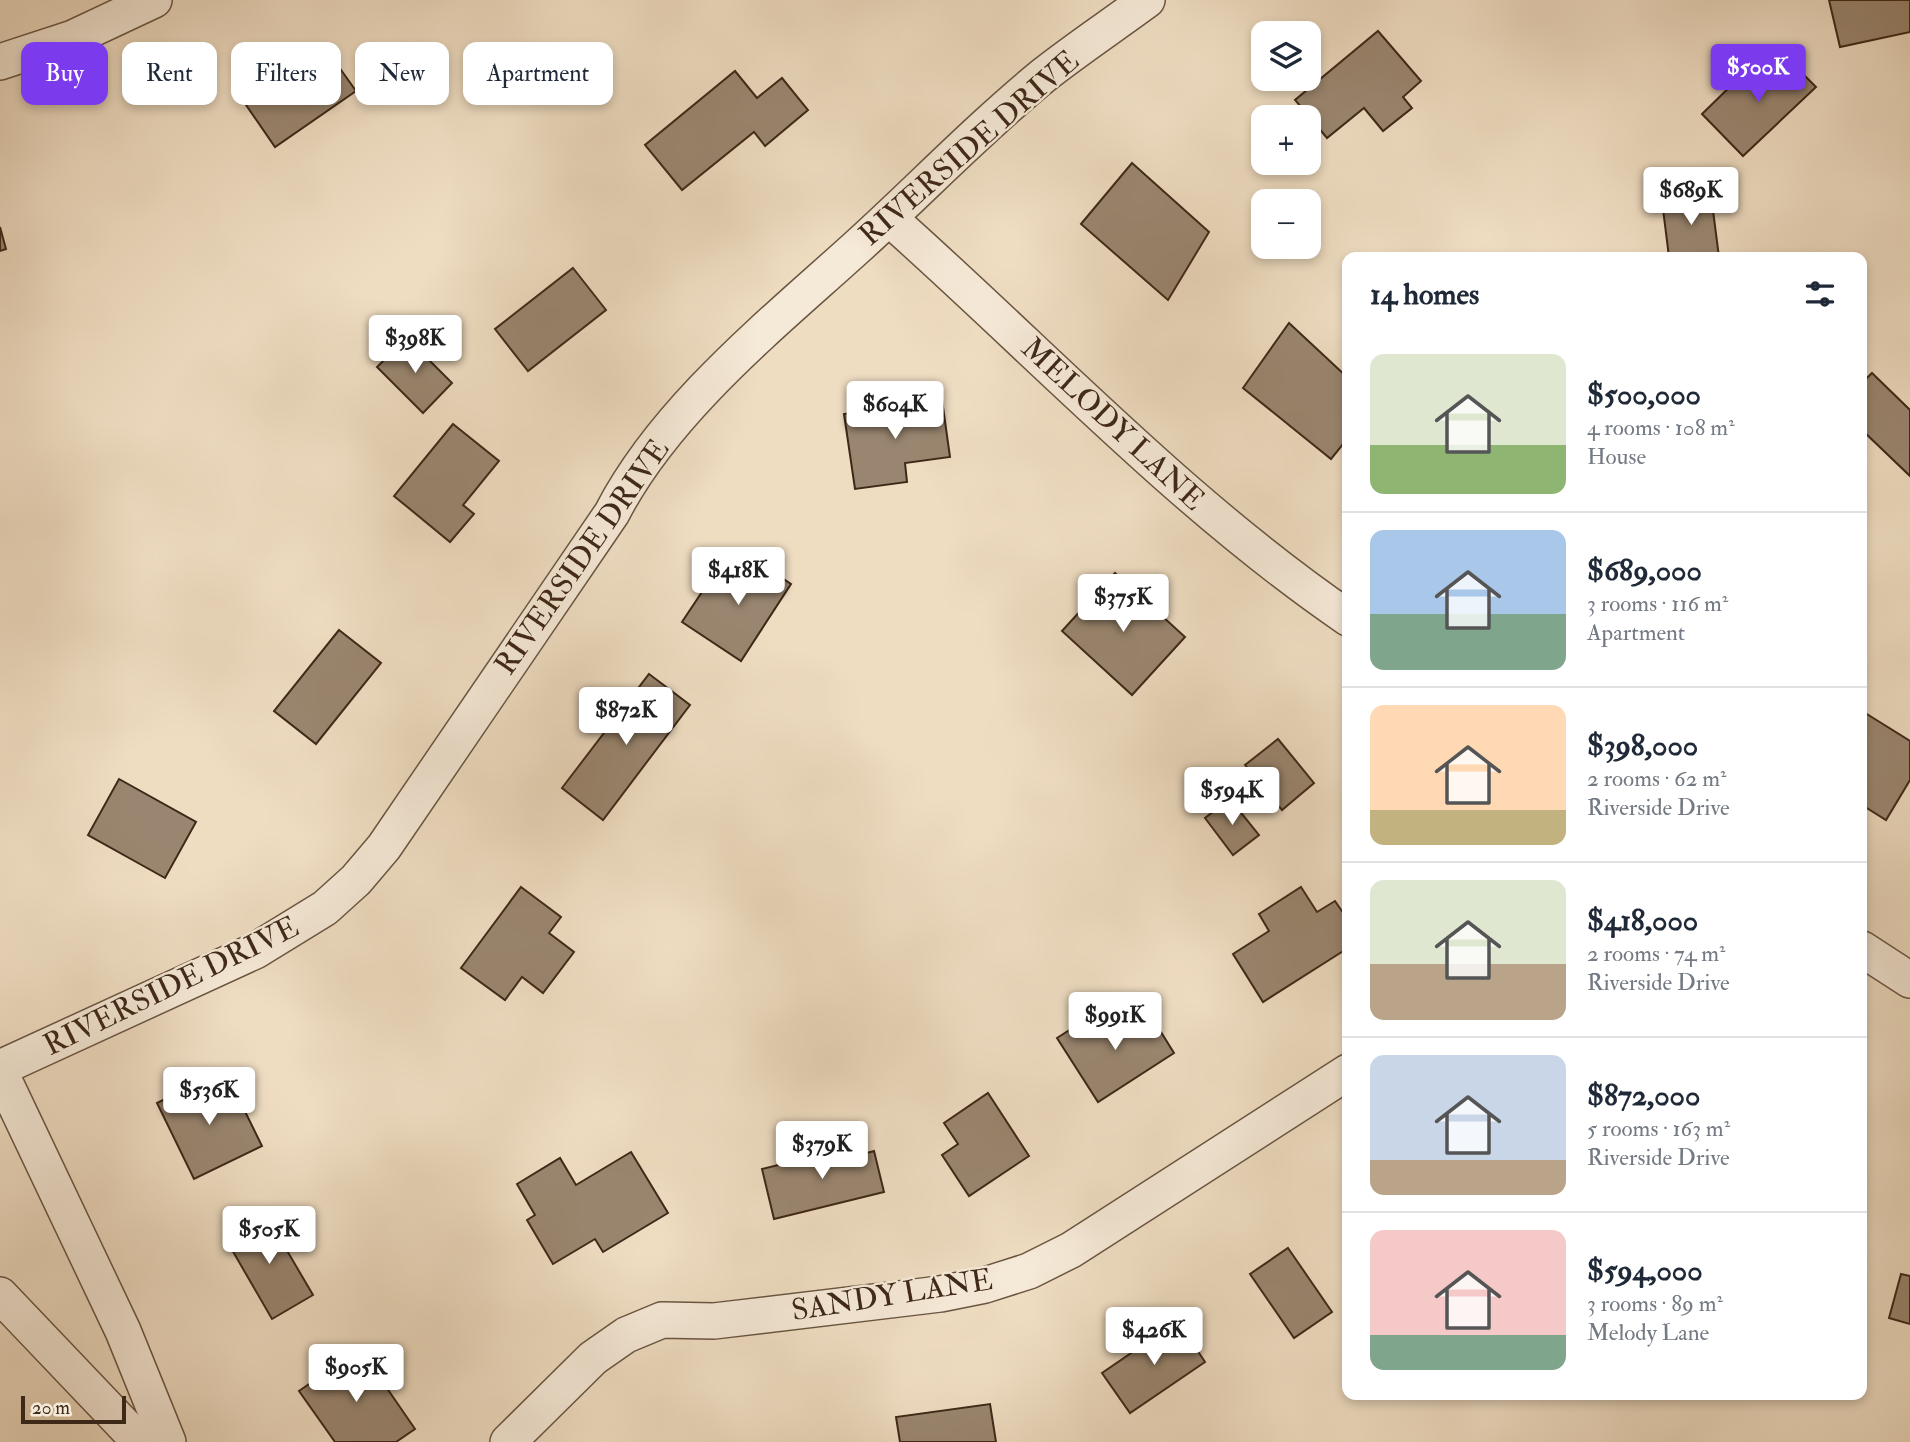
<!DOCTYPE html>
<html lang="en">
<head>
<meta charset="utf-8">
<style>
  :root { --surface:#fff; --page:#f6f6f7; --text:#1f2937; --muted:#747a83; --line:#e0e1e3; --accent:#7c3aed }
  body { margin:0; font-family:"IM FELL Double Pica",serif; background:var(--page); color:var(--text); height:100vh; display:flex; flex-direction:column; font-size:26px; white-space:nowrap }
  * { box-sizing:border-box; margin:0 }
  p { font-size:23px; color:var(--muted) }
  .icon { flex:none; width:38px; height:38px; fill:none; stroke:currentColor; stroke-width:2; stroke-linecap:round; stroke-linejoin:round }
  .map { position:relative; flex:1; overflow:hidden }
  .panel { position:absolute; left:1342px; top:252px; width:525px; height:1148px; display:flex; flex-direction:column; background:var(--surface); border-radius:14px; box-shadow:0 4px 10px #0003 }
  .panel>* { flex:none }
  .hud { position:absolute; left:21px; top:42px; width:665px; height:63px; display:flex; gap:14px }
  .tools { position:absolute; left:1251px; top:21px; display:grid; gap:14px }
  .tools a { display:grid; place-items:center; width:70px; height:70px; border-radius:14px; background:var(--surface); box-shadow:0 4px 10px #0003; font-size:35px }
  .scale { position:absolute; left:21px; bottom:18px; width:105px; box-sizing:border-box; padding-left:7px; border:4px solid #3e2818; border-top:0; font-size:19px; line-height:24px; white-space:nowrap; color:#3e2818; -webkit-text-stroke:5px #f5e9d7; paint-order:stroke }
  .price { position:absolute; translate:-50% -60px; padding:0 16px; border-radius:7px; background:#fff; color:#222; font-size:23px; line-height:46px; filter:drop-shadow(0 2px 4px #0008) }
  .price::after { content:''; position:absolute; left:50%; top:42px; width:21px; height:16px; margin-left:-10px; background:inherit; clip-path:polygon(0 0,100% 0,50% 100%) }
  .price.on { background:var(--accent); color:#fff }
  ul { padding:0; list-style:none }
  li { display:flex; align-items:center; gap:21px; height:175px; padding:0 28px }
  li+li { border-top:2px solid var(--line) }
  li span { display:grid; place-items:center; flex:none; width:196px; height:140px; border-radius:14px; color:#555 }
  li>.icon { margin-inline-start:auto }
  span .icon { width:84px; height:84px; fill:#fffc; stroke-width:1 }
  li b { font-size:30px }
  h2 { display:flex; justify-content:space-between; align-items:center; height:84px; padding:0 28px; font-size:30px }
  .pill { padding:0 24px; border-radius:14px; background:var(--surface); box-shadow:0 4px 10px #0003; font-size:24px; line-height:63px }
  .pill.on { background:var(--accent); color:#fff }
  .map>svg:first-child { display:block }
</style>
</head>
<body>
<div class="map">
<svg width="1910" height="1442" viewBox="0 0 1910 1442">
  <rect width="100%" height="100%" fill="#efddc2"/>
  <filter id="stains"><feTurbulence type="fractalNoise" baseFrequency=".00286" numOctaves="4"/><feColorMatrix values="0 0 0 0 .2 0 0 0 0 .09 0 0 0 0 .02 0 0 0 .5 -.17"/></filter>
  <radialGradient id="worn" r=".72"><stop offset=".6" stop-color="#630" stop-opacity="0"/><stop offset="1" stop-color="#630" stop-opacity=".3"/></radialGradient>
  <g fill="#9a8670" stroke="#3e2818" stroke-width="2">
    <polygon points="1829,0 1910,0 1910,32 1840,47"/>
    <polygon points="1378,31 1421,81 1403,97 1412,108 1383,131 1364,108 1327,138 1295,100"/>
    <polygon points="324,46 356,91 275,147 244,102"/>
    <polygon points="1782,53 1816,87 1743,156 1702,114 1742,75 1750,83"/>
    <polygon points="735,71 757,98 782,78 808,110 765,146 754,132 682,190 645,145"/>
    <polygon points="1132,163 1209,232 1168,300 1081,224"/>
    <polygon points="1711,195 1719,257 1669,257 1662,201"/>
    <polygon points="0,227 6,249 0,251"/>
    <polygon points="573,268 606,310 528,371 495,329"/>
    <polygon points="1289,323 1348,378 1348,438 1331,459 1243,388"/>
    <polygon points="407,338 452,383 423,413 377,367"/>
    <polygon points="1872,373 1910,410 1910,476 1862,430 1862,383"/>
    <polygon points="942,400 950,457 905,463 907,482 855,489 844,414"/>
    <polygon points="453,424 499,461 463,505 474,514 450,542 394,496"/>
    <polygon points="748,555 791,584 741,661 682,622 712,577 726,587"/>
    <polygon points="1115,573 1185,637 1132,695 1062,631"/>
    <polygon points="339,630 381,663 316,744 274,711"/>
    <polygon points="649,674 690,705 603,820 562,788"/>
    <polygon points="1862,711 1910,741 1910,780 1886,820 1862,805"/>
    <polygon points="1278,739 1314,783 1282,810 1245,765"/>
    <polygon points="119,779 196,822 165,878 88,835"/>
    <polygon points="1230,799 1259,835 1233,855 1205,818"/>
    <polygon points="521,887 561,917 549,933 574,952 543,993 522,977 505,1000 461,968"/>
    <polygon points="1301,887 1317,912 1335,901 1348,920 1348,948 1263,1002 1233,954 1269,931 1259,914"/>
    <polygon points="1146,1008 1174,1053 1098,1102 1057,1038 1093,1015 1105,1034"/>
    <polygon points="211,1077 221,1098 235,1091 262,1146 194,1179 157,1103"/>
    <polygon points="988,1093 1029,1156 969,1196 942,1155 958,1144 944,1123"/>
    <polygon points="848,1140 852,1157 874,1151 884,1192 774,1219 762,1169 827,1153 826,1146"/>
    <polygon points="631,1152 668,1213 603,1252 595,1239 553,1264 527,1220 535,1215 517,1184 560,1158 576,1185"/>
    <polygon points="265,1213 313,1295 272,1319 224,1236"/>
    <polygon points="1288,1248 1332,1312 1294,1338 1250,1274"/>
    <polygon points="1901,1274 1910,1276 1910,1324 1889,1318"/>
    <polygon points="1178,1321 1205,1362 1130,1413 1102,1373"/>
    <polygon points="360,1349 415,1429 396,1442 335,1442 299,1391"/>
    <polygon points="990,1404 996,1442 900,1442 896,1417"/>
  </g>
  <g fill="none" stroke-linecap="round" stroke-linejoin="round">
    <g stroke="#6a5542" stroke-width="38">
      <g id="minor">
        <polyline points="0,62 73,38 154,0"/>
        <path d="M889,218C1040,352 1180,503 1348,618"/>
        <polyline points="1862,949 1910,980"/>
        <path d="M0,1068L255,951L325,908L356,880L384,847L612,513C665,410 771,325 856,248C919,191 978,129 1044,75C1077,49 1113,25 1147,0"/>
        <polyline points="0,1072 123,1331 168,1442"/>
        <polyline points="0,1295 140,1442"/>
        <polyline points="508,1442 593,1358 626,1335 662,1320 714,1321 940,1294 985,1285 1029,1271 1071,1250 1348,1072"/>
      </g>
    </g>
    <use href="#minor" stroke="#f5e9d7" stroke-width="35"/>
  </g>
  <g text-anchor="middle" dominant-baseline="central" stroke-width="5" stroke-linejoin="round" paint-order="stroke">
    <g font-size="30" fill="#3e2818" stroke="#f5e9d7">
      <text transform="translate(969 148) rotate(-41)">RIVERSIDE DRIVE</text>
      <text transform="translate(1113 424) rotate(43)">MELODY LANE</text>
      <text transform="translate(582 557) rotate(-55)">RIVERSIDE DRIVE</text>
      <text transform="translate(171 986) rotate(-26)">RIVERSIDE DRIVE</text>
      <text transform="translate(892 1295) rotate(-9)">SANDY LANE</text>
    </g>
  </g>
  <rect width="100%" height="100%" filter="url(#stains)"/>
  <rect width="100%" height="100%" fill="url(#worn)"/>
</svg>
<div class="tools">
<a><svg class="icon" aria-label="layers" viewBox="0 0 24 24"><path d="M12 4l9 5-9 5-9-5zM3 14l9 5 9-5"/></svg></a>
<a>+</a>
<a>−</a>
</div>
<div class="scale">20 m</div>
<b class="price on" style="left:1758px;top:104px">$500K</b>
<b class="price" style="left:1691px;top:227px">$689K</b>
<b class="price" style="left:415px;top:375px">$398K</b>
<b class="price" style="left:895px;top:441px">$604K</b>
<b class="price" style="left:738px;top:607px">$418K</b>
<b class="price" style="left:1123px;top:634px">$375K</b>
<b class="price" style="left:626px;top:747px">$872K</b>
<b class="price" style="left:1232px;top:827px">$594K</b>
<b class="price" style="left:1115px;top:1052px">$991K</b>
<b class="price" style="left:209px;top:1127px">$536K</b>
<b class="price" style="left:822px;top:1181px">$379K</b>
<b class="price" style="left:269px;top:1266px">$505K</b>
<b class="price" style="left:1154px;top:1367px">$426K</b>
<b class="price" style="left:356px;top:1404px">$905K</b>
<div class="hud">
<a class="pill on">Buy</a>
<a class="pill">Rent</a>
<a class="pill">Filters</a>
<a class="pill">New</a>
<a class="pill">Apartment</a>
</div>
<section class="panel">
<h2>14 homes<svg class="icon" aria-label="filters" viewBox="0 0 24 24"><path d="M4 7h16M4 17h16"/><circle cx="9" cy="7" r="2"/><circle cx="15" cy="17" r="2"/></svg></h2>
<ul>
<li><span style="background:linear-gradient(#dfe7d0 65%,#8fb573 0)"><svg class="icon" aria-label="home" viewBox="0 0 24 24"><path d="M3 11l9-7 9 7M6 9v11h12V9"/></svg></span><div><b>$500,000</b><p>4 rooms · 108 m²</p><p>House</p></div></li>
<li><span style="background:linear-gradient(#a9c7e8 60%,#7fa58c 0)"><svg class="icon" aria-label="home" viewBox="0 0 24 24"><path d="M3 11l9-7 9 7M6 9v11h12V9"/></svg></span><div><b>$689,000</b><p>3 rooms · 116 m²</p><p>Apartment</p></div></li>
<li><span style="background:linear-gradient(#ffd9b3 75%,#c2b280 0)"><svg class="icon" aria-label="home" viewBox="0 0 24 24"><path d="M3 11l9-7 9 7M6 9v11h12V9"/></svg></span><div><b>$398,000</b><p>2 rooms · 62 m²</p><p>Riverside Drive</p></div></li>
<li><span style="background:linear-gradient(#dfe7d0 60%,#b9a48a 0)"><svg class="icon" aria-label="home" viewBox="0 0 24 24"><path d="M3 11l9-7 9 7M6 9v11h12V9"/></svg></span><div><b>$418,000</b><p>2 rooms · 74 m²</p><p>Riverside Drive</p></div></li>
<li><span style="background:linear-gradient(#c9d6e8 75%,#b9a48a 0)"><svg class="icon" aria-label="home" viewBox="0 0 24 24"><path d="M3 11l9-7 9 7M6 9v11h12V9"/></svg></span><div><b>$872,000</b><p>5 rooms · 163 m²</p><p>Riverside Drive</p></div></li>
<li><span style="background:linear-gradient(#f6c9c9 75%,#7fa58c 0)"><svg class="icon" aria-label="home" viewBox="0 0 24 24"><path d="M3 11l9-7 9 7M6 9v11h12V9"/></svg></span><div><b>$594,000</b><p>3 rooms · 89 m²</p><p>Melody Lane</p></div></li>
</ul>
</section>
</div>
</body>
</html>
